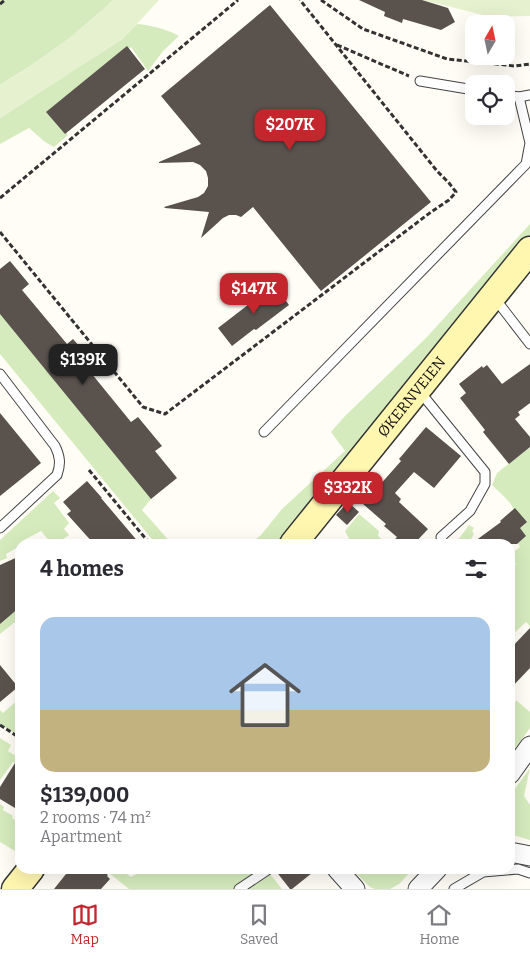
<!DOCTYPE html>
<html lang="en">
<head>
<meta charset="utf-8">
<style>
  :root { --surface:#fff; --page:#f2f2f3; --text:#2b2b33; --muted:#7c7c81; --line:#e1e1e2; --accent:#c4262e }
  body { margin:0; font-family:Bitter,serif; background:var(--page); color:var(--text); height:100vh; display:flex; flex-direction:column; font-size:19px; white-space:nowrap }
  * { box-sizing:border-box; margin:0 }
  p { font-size:16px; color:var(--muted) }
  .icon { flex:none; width:28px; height:28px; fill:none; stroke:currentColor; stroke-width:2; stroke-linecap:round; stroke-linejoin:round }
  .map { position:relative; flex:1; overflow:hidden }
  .drawer { position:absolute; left:15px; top:539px; width:500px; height:335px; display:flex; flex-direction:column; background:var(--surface); border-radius:15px; box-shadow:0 5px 20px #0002 }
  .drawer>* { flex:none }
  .needle { width:32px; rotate:9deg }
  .fabs { position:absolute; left:465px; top:15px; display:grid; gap:10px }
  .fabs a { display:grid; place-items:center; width:50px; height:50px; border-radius:10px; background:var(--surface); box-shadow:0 5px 20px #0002; font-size:25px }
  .price { position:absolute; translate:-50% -42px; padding:0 11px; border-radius:10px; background:var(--accent); color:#fff; font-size:16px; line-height:32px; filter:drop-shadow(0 1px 2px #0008) }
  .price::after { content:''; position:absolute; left:50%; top:30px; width:15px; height:11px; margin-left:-8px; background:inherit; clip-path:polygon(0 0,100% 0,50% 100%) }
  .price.on { background:#222; color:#fff }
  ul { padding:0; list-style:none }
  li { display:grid; align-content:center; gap:10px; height:265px; padding:0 25px }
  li+li { border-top:1px solid var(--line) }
  li span { display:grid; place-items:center; height:155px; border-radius:15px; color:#555 }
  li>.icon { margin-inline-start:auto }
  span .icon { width:90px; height:90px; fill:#fffc; stroke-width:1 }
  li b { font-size:21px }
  h2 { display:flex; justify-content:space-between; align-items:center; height:60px; padding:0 25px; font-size:21px }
  .tab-bar { display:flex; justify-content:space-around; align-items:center; height:70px; border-top:1px solid var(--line); background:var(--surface); font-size:14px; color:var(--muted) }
  .tab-bar a { display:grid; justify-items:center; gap:2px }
  .tab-bar .on { color:var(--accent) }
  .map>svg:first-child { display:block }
</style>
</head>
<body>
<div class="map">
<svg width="530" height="889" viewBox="0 0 530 889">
  <rect width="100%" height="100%" fill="#fffdf5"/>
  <g fill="#d5ebbd">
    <polygon points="0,0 113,0 108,5 71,37 36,62 0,85"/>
    <path d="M137,24C150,25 167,29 179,36L163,51L148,71L131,47L50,112L68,135L54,147L45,142L29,128L0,144V118L122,39Z"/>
    <polygon points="530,224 530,235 281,544 250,544 261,535 282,509 345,451 331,432 344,417 426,338"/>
    <polygon points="0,311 152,498 142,510 172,544 156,544 0,354"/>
    <path d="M529,448L530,450V626L526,622L510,637V571L516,564L510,554L520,547C514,538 520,519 513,508C509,500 498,491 492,485L497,473Z"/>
    <polygon points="53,491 60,498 54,503 69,523 64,529 69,535 59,542 60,544 52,544 41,531 22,541 23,544 20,544 20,546 6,554 7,558 0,561 0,540"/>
    <polygon points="359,514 379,531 378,536 387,544 352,544 345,531"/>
    <polygon points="469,525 474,528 472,531 474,534 471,539 471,542 469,544 455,544"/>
    <polygon points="20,604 20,618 0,634 0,620"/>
    <polygon points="20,698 20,707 19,708 20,710 20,736 0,724 0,710 3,713"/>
    <polygon points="517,700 517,701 530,712 530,728 510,755 510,710"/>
    <polygon points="0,738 11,745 8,751 16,756 20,750 20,767 13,762 0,780"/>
    <polygon points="530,768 524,796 530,805 530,840 510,834 510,796"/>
    <polygon points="0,804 4,807 3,810 13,816 12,818 20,823 20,854 0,842"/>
    <polygon points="104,869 120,869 131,877 145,869 236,869 238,871 241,869 266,869 282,889 129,889"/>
    <polygon points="352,869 413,869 399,884 390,889 375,889 370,887"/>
  </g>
  <g fill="#e6f2cf">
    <polygon points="113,0 159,0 123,39 0,118 0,85 36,62 71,37 108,5"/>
    <polygon points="423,0 530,0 530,16 491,17"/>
  </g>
  <g fill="#5a524d">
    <polygon points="359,0 422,0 448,8 455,22 441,30 403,19 402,23 384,16 385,12"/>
    <polygon points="270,5 431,202 321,291 253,207 241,217 236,215 229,215 223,218 201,238 209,212 165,208 164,207 198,197 204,193 208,186 208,178 206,171 200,165 193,162 159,163 159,162 201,144 161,96"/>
    <polygon points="127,46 145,69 65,134 46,112"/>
    <polygon points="10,261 29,284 22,290 67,344 73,339 93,362 87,368 131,422 138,417 162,446 155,451 177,478 151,499 0,314 0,269"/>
    <polygon points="273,283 289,305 256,330 254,329 232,346 218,328 257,298 255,297"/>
    <polygon points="530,364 530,403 518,412 520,415 515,419 530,437 530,447 509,464 483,432 485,430 460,398 466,393 459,384 482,366 483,368 487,365 502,384"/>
    <polygon points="0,413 41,463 0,496"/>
    <polygon points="426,427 461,456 434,488 414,472 395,493 401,499 399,502 428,529 414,544 391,544 397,537 384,526 386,524 363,504 401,461 399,459"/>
    <polygon points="87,481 102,498 101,498 140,544 94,544 67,514 71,511 63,502"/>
    <polygon points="348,502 359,512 347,525 336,515"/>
    <polygon points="515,508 527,522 520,528 526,536 517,544 471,544 501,522 500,521"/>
    <polygon points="20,556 20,607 0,624 0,565"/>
    <polygon points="530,628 530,668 510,689 510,649"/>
    <polygon points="0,665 18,687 0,702"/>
    <polygon points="20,755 20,811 0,799 0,787"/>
    <polygon points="70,869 100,869 108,875 107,876 110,879 101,889 54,889"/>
    <polygon points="275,869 317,869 292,889 290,889 275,870"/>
  </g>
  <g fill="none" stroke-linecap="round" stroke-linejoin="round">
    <g stroke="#444" stroke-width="11">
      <g id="lane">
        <polyline points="420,81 474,90"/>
        <polyline points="506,95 519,97 530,95"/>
        <polyline points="494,299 500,305 530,344"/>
        <path d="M0,374L55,446C60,456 61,464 57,475L0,528"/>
        <polyline points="419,393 425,398 485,472 485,484 470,511 441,537 443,544"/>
        <polyline points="264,432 526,164 530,143 519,97"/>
        <polyline points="239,889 269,869"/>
        <polyline points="454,889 483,872 518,869 530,873"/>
      </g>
    </g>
    <g stroke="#444" stroke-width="21">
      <g id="street">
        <polyline points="510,774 530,746"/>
        <polyline points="510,852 530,856"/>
        <polyline points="337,869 355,889"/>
        <polyline points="418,889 437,869"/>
      </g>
    </g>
    <g stroke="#333" stroke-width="29">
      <g id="secondary">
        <path id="s1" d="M293,544L530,250"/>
        <polyline points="15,889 31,869"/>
      </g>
    </g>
    <g stroke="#333" stroke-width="3" stroke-dasharray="5 2.5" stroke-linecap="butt">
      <polyline points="321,0 363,29 447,59 515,66 530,64"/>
      <polyline points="0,4 5,0"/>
      <polyline points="337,45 409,76"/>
      <polyline points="0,198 238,0"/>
      <polyline points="0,232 143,407 165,414 431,212 449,200 456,192 449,183 437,171 300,0"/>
      <polyline points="89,470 150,544"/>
      <polyline points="0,725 20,738"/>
    </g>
    <use href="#lane" stroke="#fff" stroke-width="9"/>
    <use href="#street" stroke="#fff" stroke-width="19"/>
    <use href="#secondary" stroke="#fff6b0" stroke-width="26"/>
  </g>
  <g text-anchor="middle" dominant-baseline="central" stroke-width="5" stroke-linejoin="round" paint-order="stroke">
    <g font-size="15" fill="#111" stroke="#fff">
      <text stroke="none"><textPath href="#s1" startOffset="189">ØKERNVEIEN</textPath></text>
    </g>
  </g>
</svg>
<div class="fabs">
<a><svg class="needle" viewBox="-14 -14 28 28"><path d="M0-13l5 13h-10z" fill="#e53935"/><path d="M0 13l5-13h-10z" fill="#7c7c81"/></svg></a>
<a><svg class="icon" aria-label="locate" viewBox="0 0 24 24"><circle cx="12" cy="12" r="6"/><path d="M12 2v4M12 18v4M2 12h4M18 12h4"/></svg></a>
</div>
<b class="price" style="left:290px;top:151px">$207K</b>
<b class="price" style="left:254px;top:315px">$147K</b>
<b class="price on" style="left:83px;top:386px">$139K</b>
<b class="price" style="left:348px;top:514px">$332K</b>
<section class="drawer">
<h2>4 homes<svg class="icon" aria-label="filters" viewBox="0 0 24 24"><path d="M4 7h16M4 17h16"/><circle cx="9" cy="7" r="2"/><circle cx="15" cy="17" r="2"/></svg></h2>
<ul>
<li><span style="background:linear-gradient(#a9c7e8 60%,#c2b280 0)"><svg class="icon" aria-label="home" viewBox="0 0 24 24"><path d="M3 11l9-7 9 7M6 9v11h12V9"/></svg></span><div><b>$139,000</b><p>2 rooms · 74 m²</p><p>Apartment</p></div></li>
</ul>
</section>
</div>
<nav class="tab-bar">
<a class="on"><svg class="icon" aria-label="map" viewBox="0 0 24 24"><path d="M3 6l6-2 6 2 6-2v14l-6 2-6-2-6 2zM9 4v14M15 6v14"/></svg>Map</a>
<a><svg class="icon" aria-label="saved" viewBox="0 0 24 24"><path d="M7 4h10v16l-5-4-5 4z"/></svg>Saved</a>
<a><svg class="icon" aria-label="home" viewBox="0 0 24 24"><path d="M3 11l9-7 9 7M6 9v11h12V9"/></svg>Home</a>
</nav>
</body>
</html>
